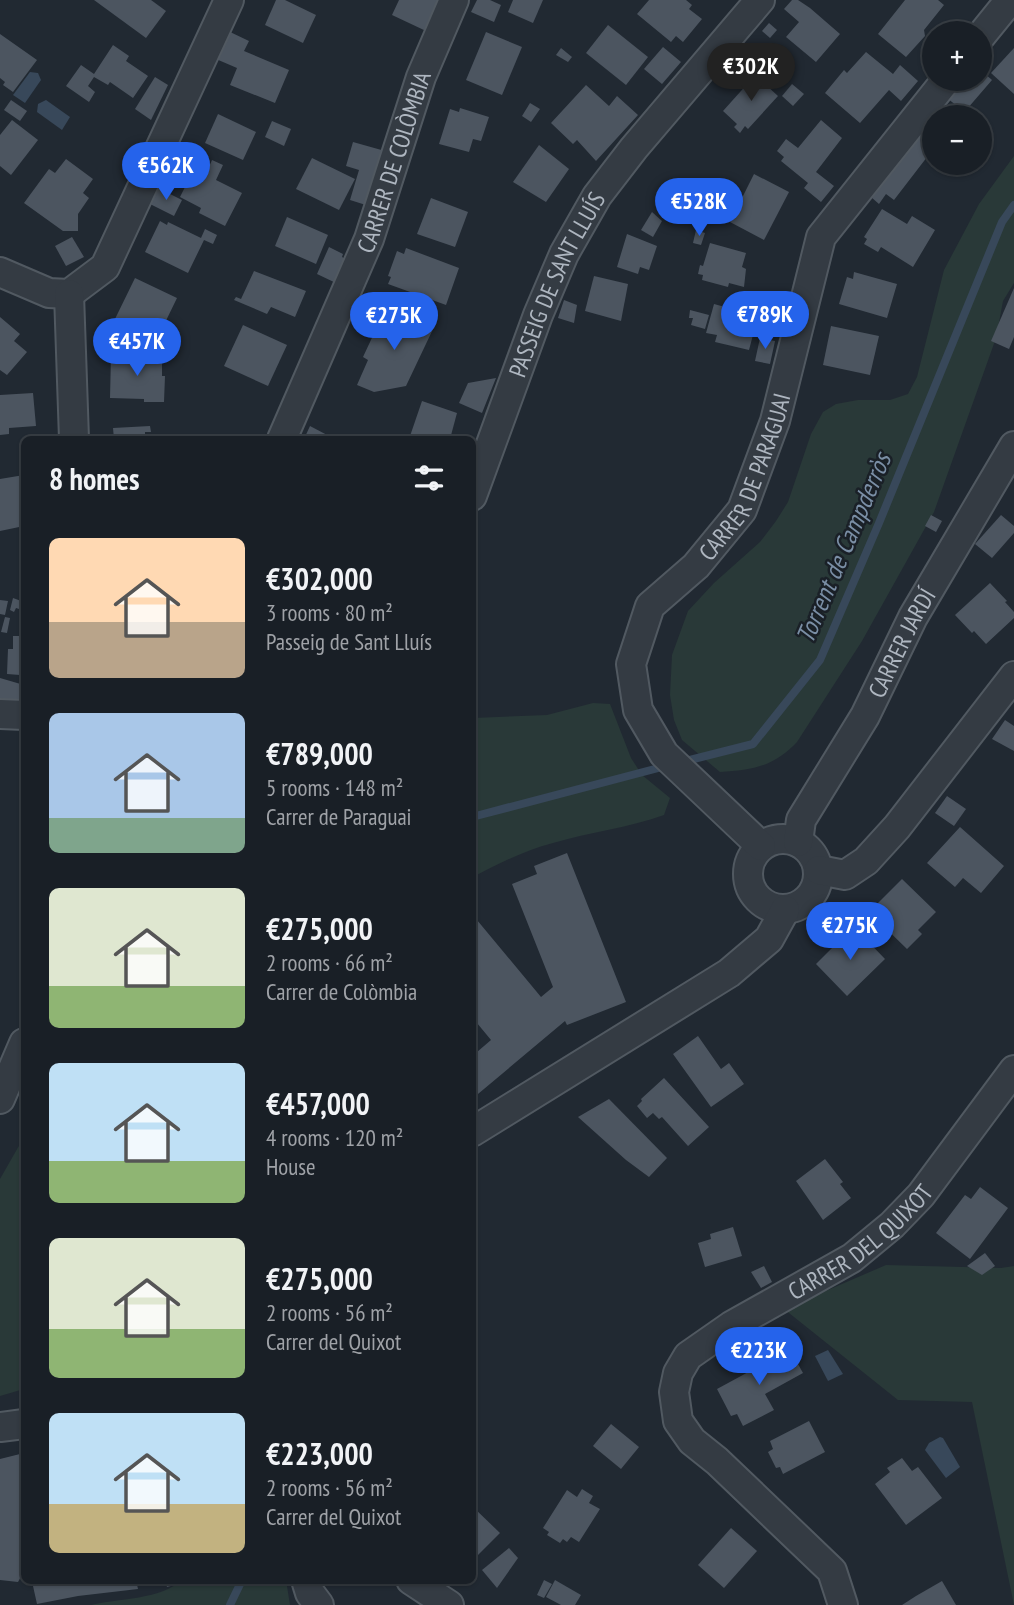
<!DOCTYPE html>
<html lang="en">
<head>
<meta charset="utf-8">
<style>
  :root { --surface:#191f26; --page:#22272e; --text:#f1f3f6; --muted:#9fa2a7; --line:#373d43; --accent:#2563eb }
  body { margin:0; font-family:"PT Sans Narrow",sans-serif; background:var(--page); color:var(--text); height:100vh; display:flex; flex-direction:column; font-size:26px; white-space:nowrap }
  * { box-sizing:border-box; margin:0 }
  p { font-size:23px; color:var(--muted) }
  .icon { flex:none; width:38px; height:38px; fill:none; stroke:currentColor; stroke-width:2; stroke-linecap:round; stroke-linejoin:round }
  .map { position:relative; flex:1; overflow:hidden }
  .sheet { position:absolute; left:21px; top:436px; width:455px; height:1148px; display:flex; flex-direction:column; background:var(--surface); border-radius:10px; box-shadow:0 2px 5px #0004,0 0 0 2px var(--line) }
  .sheet>* { flex:none }
  .buttons { position:absolute; left:922px; top:21px; display:grid; gap:14px }
  .buttons a { display:grid; place-items:center; width:70px; height:70px; border-radius:50%; background:var(--surface); box-shadow:0 2px 5px #0004,0 0 0 2px var(--line); font-size:35px }
  .price { position:absolute; translate:-50% -60px; padding:0 16px; border-radius:24px; background:var(--accent); color:#fff; font-size:23px; line-height:46px; filter:drop-shadow(0 2px 4px #0008) }
  .price::after { content:''; position:absolute; left:50%; top:42px; width:21px; height:16px; margin-left:-10px; background:inherit; clip-path:polygon(0 0,100% 0,50% 100%) }
  .price.on { background:#222; color:#fff }
  ul { padding:0; list-style:none }
  li { display:flex; align-items:center; gap:21px; height:175px; padding:0 28px }
  li span { display:grid; place-items:center; flex:none; width:196px; height:140px; border-radius:10px; color:#555 }
  li>.icon { margin-inline-start:auto }
  span .icon { width:84px; height:84px; fill:#fffc; stroke-width:1 }
  li b { font-size:30px }
  h2 { display:flex; justify-content:space-between; align-items:center; height:84px; padding:0 28px; font-size:30px }
  .map>svg:first-child { display:block }
</style>
</head>
<body>
<div class="map">
<svg width="1014" height="1605" viewBox="0 0 1014 1605">
  <rect width="100%" height="100%" fill="#212932"/>
  <g fill="#293938">
    <path d="M1014,156V283L1003,301L996,338L934,512L862,641L797,742C773,767 753,770 720,772L682,740L674,720L670,695L672,655L688,611L714,583L760,542L776,521L788,502L811,434L823,412L836,404L858,400H890L908,394L917,377L944,270L979,204Z"/>
    <path d="M593,703L610,704L631,758L642,775L670,798L664,815C628,828 590,832 553,843C525,850 498,864 473,877V718L547,715Z"/>
    <polygon points="24,1137 24,1389 0,1396 0,1179"/>
    <polygon points="886,1265 1001,1268 1014,1266 1014,1605 972,1402 898,1400 784,1309"/>
    <path d="M180,1580H286L290,1605H91C114,1599 166,1599 180,1580Z"/>
  </g>
  <g fill="#38485a">
    <polygon points="30,72 38,73 41,80 25,103 13,95"/>
    <polygon points="46,100 70,117 62,130 37,112 38,104"/>
    <polygon points="828,1350 843,1374 828,1381 815,1356"/>
    <polygon points="940,1437 943,1438 960,1467 946,1478 925,1450 929,1443"/>
  </g>
  <g fill="none" stroke-linecap="round" stroke-linejoin="round">
    <g stroke="#38485a" stroke-width="8">
      <polyline points="682,762 753,744 820,660 879,523 1002,222 1014,205"/>
      <polyline points="472,817 666,766"/>
      <polyline points="230,1605 242,1580"/>
    </g>
  </g>
  <g fill="#4c5560">
    <polygon points="94,0 151,0 166,11 146,38"/>
    <polygon points="276,0 285,0 316,15 303,43 265,25"/>
    <polygon points="399,0 441,0 426,31 392,15"/>
    <polygon points="477,0 490,0 501,5 494,22 471,12"/>
    <polygon points="513,0 543,0 533,23 508,12"/>
    <polygon points="649,0 686,0 692,5 689,9 702,19 683,42 676,36 671,42 637,14"/>
    <polygon points="792,0 798,0 810,8 840,34 816,62 786,37 799,22 784,9"/>
    <polygon points="905,0 938,0 944,5 924,30 925,36 906,57 878,34"/>
    <polygon points="769,23 777,30 770,38 762,31"/>
    <polygon points="608,25 648,57 626,85 586,53"/>
    <polygon points="228,31 249,41 244,51 289,70 275,103 230,85 237,68 216,59"/>
    <polygon points="486,32 522,47 502,95 466,80"/>
    <polygon points="0,34 37,60 13,92 3,85 5,82 0,78"/>
    <polygon points="113,45 129,56 126,61 148,76 133,98 110,82 108,85 94,77 88,86 95,92 89,102 66,86 81,65 94,74"/>
    <polygon points="663,47 681,62 662,84 644,69"/>
    <polygon points="561,48 572,57 568,62 556,55"/>
    <polygon points="1014,48 1014,94 991,73"/>
    <polygon points="866,52 893,74 900,65 918,81 901,101 889,90 860,123 825,93 844,70 847,73"/>
    <polygon points="758,72 769,82 766,85 778,96 748,129 745,126 740,133 734,127 737,124 723,111"/>
    <polygon points="984,73 992,80 961,116 955,111 958,107 946,97 961,79 972,88"/>
    <polygon points="155,77 168,85 151,120 135,109"/>
    <polygon points="792,84 804,94 793,106 782,96"/>
    <polygon points="586,85 609,106 617,96 638,115 596,161 577,140 573,144 551,123"/>
    <polygon points="11,100 27,111 20,121 4,110"/>
    <polygon points="530,103 540,109 531,122 522,116"/>
    <polygon points="460,108 489,117 481,141 473,139 469,152 439,144 450,109 459,112"/>
    <polygon points="218,114 256,132 243,160 205,143"/>
    <polygon points="12,120 38,140 11,175 0,166 0,135"/>
    <polygon points="821,120 842,138 816,172 834,186 821,202 804,188 808,183 781,161 784,157 777,151 786,139 798,148"/>
    <polygon points="272,121 291,129 284,146 265,137"/>
    <polygon points="928,124 934,129 934,148 894,200 886,194 879,204 871,197"/>
    <polygon points="353,142 385,151 369,206 350,200 359,170 346,166"/>
    <polygon points="539,145 569,169 546,202 513,182"/>
    <polygon points="312,158 355,179 339,210 296,189"/>
    <polygon points="66,159 93,179 83,193 89,198 78,214 78,231 63,231 24,203 49,169 55,173"/>
    <polygon points="212,160 223,165 216,180 242,193 225,226 199,213 201,208 180,197 192,173 204,178"/>
    <polygon points="754,174 789,192 764,240 730,222"/>
    <polygon points="158,188 182,200 174,216 150,204"/>
    <polygon points="431,198 468,212 455,247 417,234"/>
    <polygon points="882,209 907,224 912,216 935,230 913,267 881,247 878,252 864,244 867,239 864,237"/>
    <polygon points="652,212 662,221 653,237 641,230"/>
    <polygon points="287,217 328,235 316,264 275,246"/>
    <polygon points="160,221 167,225 168,222 201,238 205,229 217,235 213,244 204,240 188,273 145,252"/>
    <polygon points="696,230 705,233 701,245 693,243"/>
    <polygon points="627,234 657,246 649,270 640,267 638,274 617,267"/>
    <polygon points="72,237 84,257 66,266 55,246"/>
    <polygon points="710,243 746,253 742,267 746,269 744,287 729,283 728,287 702,280 703,275 698,274 700,265 703,266"/>
    <polygon points="329,247 343,254 342,257 349,261 338,284 317,274"/>
    <polygon points="406,248 459,268 446,305 388,284 391,277 388,276 397,251 404,254"/>
    <polygon points="254,271 306,291 295,317 271,307 267,314 234,300 236,297 241,299"/>
    <polygon points="854,272 897,284 887,318 839,304 847,277 853,279"/>
    <polygon points="594,276 628,284 621,321 585,311"/>
    <polygon points="135,278 177,298 160,333 142,325 139,331 115,319"/>
    <polygon points="1014,288 1014,337 1009,349 991,341"/>
    <polygon points="564,300 577,305 574,323 558,318"/>
    <polygon points="714,304 758,316 749,350 715,342 717,335 706,333"/>
    <polygon points="392,308 434,327 406,386 374,392 357,385 368,360 363,357 377,327 382,329"/>
    <polygon points="690,310 709,315 705,329 691,325 693,318 689,318"/>
    <polygon points="0,317 20,334 14,341 27,352 7,375 0,370"/>
    <polygon points="243,325 287,345 268,386 224,366"/>
    <polygon points="831,326 879,336 870,375 823,365"/>
    <polygon points="760,338 775,341 770,364 755,361"/>
    <polygon points="111,355 162,356 162,376 165,376 164,402 144,402 144,399 110,398"/>
    <polygon points="496,378 482,413 459,403 468,383"/>
    <polygon points="33,393 36,426 9,428 9,434 0,435 0,395"/>
    <polygon points="422,401 457,413 450,439 409,439"/>
    <polygon points="150,426 151,432 145,432 145,439 114,439 113,428"/>
    <polygon points="310,426 329,436 328,439 304,439"/>
    <polygon points="24,475 24,526 0,531 0,479"/>
    <polygon points="931,515 942,521 936,532 925,526"/>
    <polygon points="1001,515 1014,526 1014,533 992,558 975,544"/>
    <polygon points="990,583 1007,601 1005,602 1014,612 1014,618 986,644 974,631 972,633 955,615"/>
    <polygon points="13,598 24,602 22,610 16,608 14,612 10,610"/>
    <polygon points="0,600 8,601 5,615 0,614"/>
    <polygon points="5,617 10,618 7,633 1,632"/>
    <polygon points="13,636 24,636 24,681 20,681 20,675 7,674 8,649 13,649"/>
    <polygon points="0,678 24,685 24,702 0,701"/>
    <polygon points="1005,720 1014,726 1014,751 992,739"/>
    <polygon points="947,796 966,809 954,826 935,813"/>
    <polygon points="960,827 1004,866 981,893 963,878 955,887 927,863"/>
    <polygon points="567,853 626,1002 567,1025 565,1021 472,1099 472,1047 477,1052 491,1040 472,1017 472,914 541,997 553,987 512,884 537,874 534,866"/>
    <polygon points="902,879 936,912 918,930 922,934 907,949 869,912"/>
    <polygon points="856,929 885,959 847,996 816,964 844,936 847,938"/>
    <polygon points="698,1036 721,1069 729,1063 744,1084 711,1107 673,1054"/>
    <polygon points="664,1078 709,1127 688,1146 662,1117 659,1119 653,1113 647,1118 637,1106 642,1101 641,1099"/>
    <polygon points="609,1099 667,1158 649,1177 626,1160 578,1117"/>
    <polygon points="825,1159 843,1182 840,1184 851,1198 823,1220 796,1181"/>
    <polygon points="980,1187 1008,1208 970,1259 936,1233 965,1195 971,1199"/>
    <polygon points="733,1227 742,1256 705,1267 698,1243 711,1239 710,1234"/>
    <polygon points="985,1253 995,1266 982,1275 967,1266"/>
    <polygon points="764,1266 772,1282 761,1288 751,1272"/>
    <polygon points="788,1346 803,1373 765,1394 774,1410 743,1426 737,1414 731,1416 717,1389 752,1370 754,1372 765,1365 763,1360"/>
    <polygon points="809,1421 825,1452 783,1474 780,1467 776,1468 768,1452 773,1449 770,1441"/>
    <polygon points="611,1424 639,1447 621,1469 593,1446"/>
    <polygon points="24,1453 24,1571 18,1582 0,1580 0,1459"/>
    <polygon points="902,1458 912,1471 918,1467 942,1498 906,1525 875,1484 890,1472 887,1468"/>
    <polygon points="582,1489 593,1496 589,1503 600,1509 579,1542 571,1537 567,1542 563,1539 560,1543 547,1535 549,1532 543,1528 567,1490 577,1497"/>
    <polygon points="472,1506 500,1533 472,1561"/>
    <polygon points="731,1528 757,1551 724,1588 698,1565"/>
    <polygon points="509,1548 518,1558 497,1588 482,1570"/>
    <polygon points="58,1580 136,1580 138,1589 78,1596 37,1604 33,1586"/>
    <polygon points="165,1580 190,1580 190,1581 167,1587"/>
    <polygon points="544,1580 552,1584 544,1598 537,1595"/>
    <polygon points="555,1580 581,1595 575,1605 561,1605 546,1597"/>
    <polygon points="942,1581 956,1605 902,1605 916,1596"/>
  </g>
  <g fill="none" stroke-linecap="round" stroke-linejoin="round">
    <g stroke="#515961" stroke-width="32">
      <g id="minor">
        <polyline points="980,37 1010,0"/>
        <polyline points="0,272 49,293 69,294 105,267 229,0"/>
        <polyline points="69,294 74,439"/>
        <path id="s1" d="M282,439L369,239L421,77L454,0"/>
        <path id="s2" d="M472,496L538,315L564,254L597,196L634,148L760,0"/>
        <polyline points="0,714 24,715"/>
        <circle cx="783" cy="874" r="35"/>
        <path id="s3" d="M798,842L801,820L865,716L913,617L1014,446"/>
        <path id="s4" d="M761,846L664,754L638,710L631,664L650,606L696,566L742,510L775,421L821,237L947,79"/>
        <polyline points="819,870 845,875 866,861 897,827 1014,676"/>
        <polyline points="0,1099 24,1043"/>
        <polyline points="472,1132 729,973 769,939 785,910"/>
        <polyline points="0,1427 24,1424"/>
        <polyline points="306,1580 310,1593 319,1605"/>
        <polyline points="411,1580 449,1605"/>
        <path id="s5" d="M843,1605L832,1571L717,1461L692,1441L678,1421L674,1392L678,1373L688,1356L731,1326L852,1258L892,1225L921,1195L1014,1070"/>
      </g>
    </g>
    <use href="#minor" stroke="#343b43" stroke-width="28"/>
  </g>
  <g text-anchor="middle" dominant-baseline="central" stroke-width="5" stroke-linejoin="round" paint-order="stroke">
    <g font-size="24" fill="#aeb6c0" stroke="#1a2027">
      <text stroke="none"><textPath href="#s1" startOffset="299">CARRER DE COLÒMBIA</textPath></text>
      <text stroke="none"><textPath href="#s2" startOffset="228">PASSEIG DE SANT LLUÍS</textPath></text>
      <text stroke="none"><textPath href="#s4" startOffset="457">CARRER DE PARAGUAI</textPath></text>
      <text stroke="none"><textPath href="#s3" startOffset="226">CARRER JARDÍ</textPath></text>
      <text stroke="none"><textPath href="#s5" startOffset="527">CARRER DEL QUIXOT</textPath></text>
    </g>
    <g font-size="26" font-style="italic" fill="#7a8ea5" stroke="#1a2027">
      <text transform="translate(843 548) rotate(-67)">Torrent de Campderròs</text>
    </g>
  </g>
</svg>
<div class="buttons">
<a>+</a>
<a>−</a>
</div>
<b class="price on" style="left:751px;top:103px">€302K</b>
<b class="price" style="left:166px;top:202px">€562K</b>
<b class="price" style="left:699px;top:238px">€528K</b>
<b class="price" style="left:765px;top:351px">€789K</b>
<b class="price" style="left:394px;top:352px">€275K</b>
<b class="price" style="left:137px;top:378px">€457K</b>
<b class="price" style="left:850px;top:962px">€275K</b>
<b class="price" style="left:759px;top:1387px">€223K</b>
<section class="sheet">
<h2>8 homes<svg class="icon" aria-label="filters" viewBox="0 0 24 24"><path d="M4 7h16M4 17h16"/><circle cx="9" cy="7" r="2"/><circle cx="15" cy="17" r="2"/></svg></h2>
<ul>
<li><span style="background:linear-gradient(#ffd9b3 60%,#b9a48a 0)"><svg class="icon" aria-label="home" viewBox="0 0 24 24"><path d="M3 11l9-7 9 7M6 9v11h12V9"/></svg></span><div><b>€302,000</b><p>3 rooms · 80 m²</p><p>Passeig de Sant Lluís</p></div></li>
<li><span style="background:linear-gradient(#a9c7e8 75%,#7fa58c 0)"><svg class="icon" aria-label="home" viewBox="0 0 24 24"><path d="M3 11l9-7 9 7M6 9v11h12V9"/></svg></span><div><b>€789,000</b><p>5 rooms · 148 m²</p><p>Carrer de Paraguai</p></div></li>
<li><span style="background:linear-gradient(#dfe7d0 70%,#8fb573 0)"><svg class="icon" aria-label="home" viewBox="0 0 24 24"><path d="M3 11l9-7 9 7M6 9v11h12V9"/></svg></span><div><b>€275,000</b><p>2 rooms · 66 m²</p><p>Carrer de Colòmbia</p></div></li>
<li><span style="background:linear-gradient(#bfe0f5 70%,#8fb573 0)"><svg class="icon" aria-label="home" viewBox="0 0 24 24"><path d="M3 11l9-7 9 7M6 9v11h12V9"/></svg></span><div><b>€457,000</b><p>4 rooms · 120 m²</p><p>House</p></div></li>
<li><span style="background:linear-gradient(#dfe7d0 65%,#8fb573 0)"><svg class="icon" aria-label="home" viewBox="0 0 24 24"><path d="M3 11l9-7 9 7M6 9v11h12V9"/></svg></span><div><b>€275,000</b><p>2 rooms · 56 m²</p><p>Carrer del Quixot</p></div></li>
<li><span style="background:linear-gradient(#bfe0f5 65%,#c2b280 0)"><svg class="icon" aria-label="home" viewBox="0 0 24 24"><path d="M3 11l9-7 9 7M6 9v11h12V9"/></svg></span><div><b>€223,000</b><p>2 rooms · 56 m²</p><p>Carrer del Quixot</p></div></li>
</ul>
</section>
</div>
</body>
</html>
